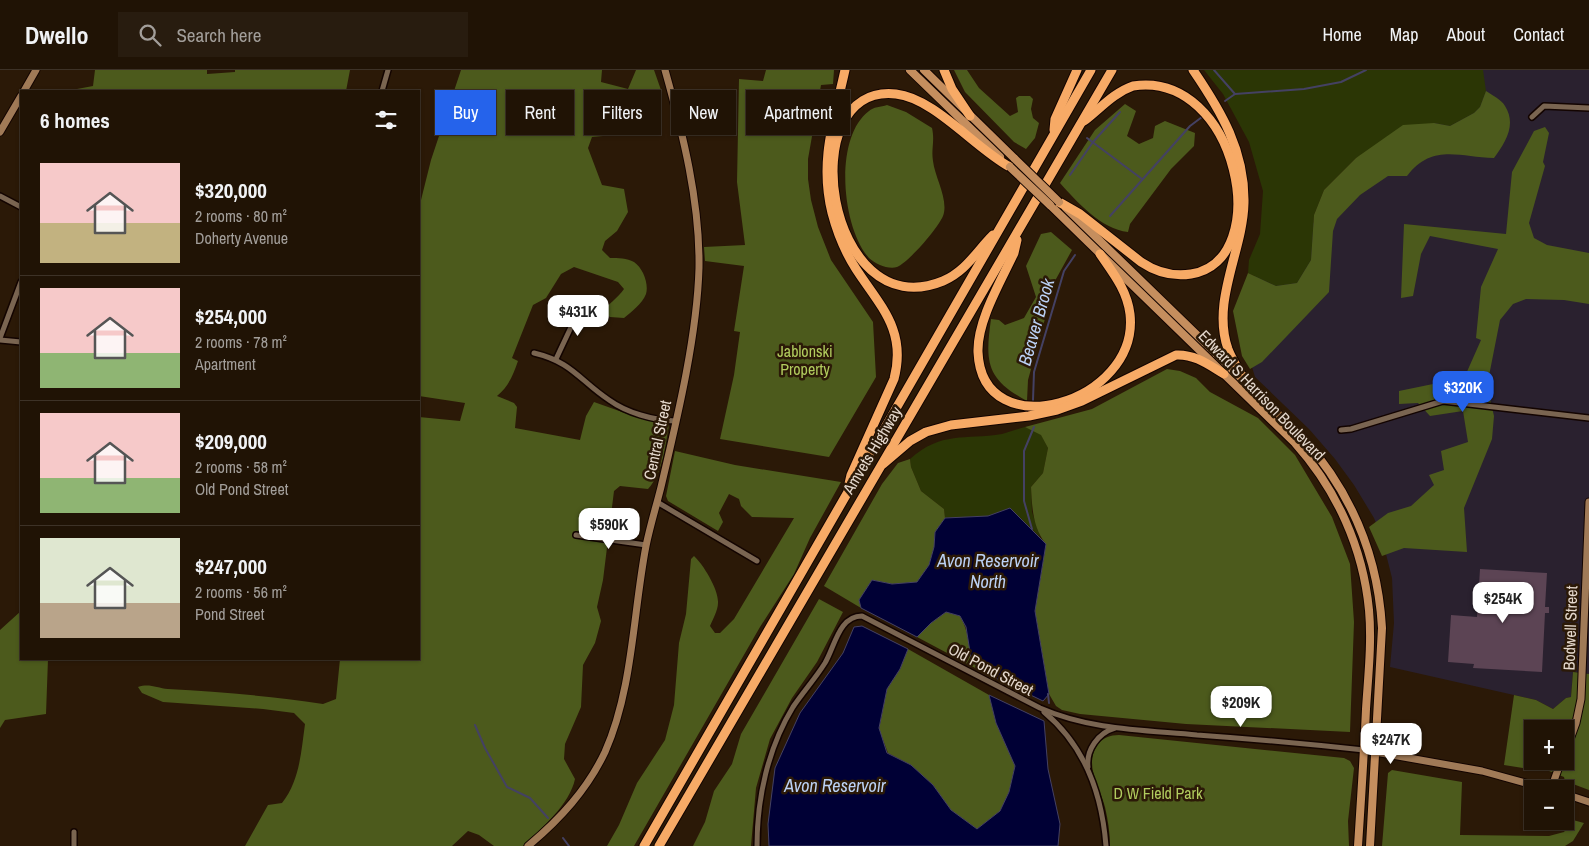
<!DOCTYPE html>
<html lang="en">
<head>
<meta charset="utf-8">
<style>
  :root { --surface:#201305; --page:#281c0f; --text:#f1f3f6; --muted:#a29e9a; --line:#3d3227; --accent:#2563eb }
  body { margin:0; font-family:"Archivo Narrow",sans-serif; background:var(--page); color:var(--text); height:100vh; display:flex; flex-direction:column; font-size:19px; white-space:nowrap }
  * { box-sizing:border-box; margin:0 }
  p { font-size:16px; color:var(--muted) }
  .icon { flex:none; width:28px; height:28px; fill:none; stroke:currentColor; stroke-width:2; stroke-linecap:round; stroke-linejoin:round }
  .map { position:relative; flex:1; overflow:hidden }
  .panel { position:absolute; left:20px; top:20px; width:400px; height:570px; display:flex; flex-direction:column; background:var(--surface); border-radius:0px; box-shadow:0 1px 4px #0004,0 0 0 1px var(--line) }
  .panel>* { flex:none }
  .top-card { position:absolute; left:435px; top:20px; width:475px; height:45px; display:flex; gap:10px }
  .buttons { position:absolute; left:1524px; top:650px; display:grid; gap:10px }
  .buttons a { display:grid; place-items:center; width:50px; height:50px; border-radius:0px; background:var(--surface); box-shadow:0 1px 4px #0004,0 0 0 1px var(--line); font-size:25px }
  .price { position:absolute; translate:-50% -42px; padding:0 11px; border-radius:10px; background:#fff; color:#222; font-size:16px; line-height:32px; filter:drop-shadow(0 1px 2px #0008) }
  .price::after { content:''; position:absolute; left:50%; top:30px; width:15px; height:11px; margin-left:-8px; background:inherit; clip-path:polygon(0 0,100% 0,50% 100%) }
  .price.selected { background:var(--accent); color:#fff }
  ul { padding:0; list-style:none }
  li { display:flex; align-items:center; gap:15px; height:125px; padding:0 20px }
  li+li { border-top:1px solid var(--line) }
  li span { display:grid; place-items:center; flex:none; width:140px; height:100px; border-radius:0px; color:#555 }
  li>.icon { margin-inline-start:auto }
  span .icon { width:60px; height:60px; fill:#fffc; stroke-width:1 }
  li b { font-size:21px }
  h2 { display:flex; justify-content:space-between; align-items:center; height:60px; padding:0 20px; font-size:21px }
  .tag { padding:0 18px; border-radius:0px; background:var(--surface); box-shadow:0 1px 4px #0004,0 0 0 1px var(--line); font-size:18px; line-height:45px }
  .tag.selected { background:var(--accent); color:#fff }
  header { display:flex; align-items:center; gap:30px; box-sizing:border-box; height:70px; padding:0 25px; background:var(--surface); border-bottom:1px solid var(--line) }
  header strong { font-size:24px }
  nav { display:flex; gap:28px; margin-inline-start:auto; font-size:18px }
  .search { width:350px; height:45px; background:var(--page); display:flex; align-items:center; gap:12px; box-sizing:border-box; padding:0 18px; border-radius:0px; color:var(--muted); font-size:19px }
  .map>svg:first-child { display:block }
</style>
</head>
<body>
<header>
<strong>Dwello</strong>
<div class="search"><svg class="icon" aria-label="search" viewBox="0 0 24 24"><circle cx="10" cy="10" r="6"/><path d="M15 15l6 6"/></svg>Search here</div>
<nav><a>Home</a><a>Map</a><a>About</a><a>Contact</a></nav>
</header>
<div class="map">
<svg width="1589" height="776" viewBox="0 0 1589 776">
  <rect width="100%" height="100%" fill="#2b1907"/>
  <polygon fill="#2a212f" points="1483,0 1589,0 1589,604 1573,602 1571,627 1566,628 1553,639 1536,630 1390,597 1394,553 1392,508 1382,468 1374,448 1354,415 1335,389 1309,359 1255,307 1238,250 1247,213"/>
  <g fill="#2b3605">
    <polygon points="1204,0 1483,0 1486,21 1480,37 1474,43 1450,56 1434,53 1356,88 1324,120 1314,145 1311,190 1297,213 1276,216 1248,203 1249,190 1260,164 1263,121 1249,72 1223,24"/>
    <path d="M1025,357L1040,362L1048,378L1043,403L1031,417L1032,442L1040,467L1010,438L988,446L945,448L944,439L921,421L911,397L910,389C941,361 965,370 1002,364C1010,362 1017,359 1025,357Z"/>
  </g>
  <g fill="#4c5a1c" fill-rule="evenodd">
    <polygon points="95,0 207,0 207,4 235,2 235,0 350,0 346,21 77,21 77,19 93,16"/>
    <path d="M461,0H602L601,12L628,19L636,0H654L661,20V35L623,36L625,64L592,67L588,78L602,115L624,119L628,142L617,161L605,171L602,180L610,188C618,188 627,188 634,192C643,198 649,214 646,224C642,234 631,242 624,248L610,247L602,242C609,233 617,229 624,219L618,212L574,197L561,204L546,228L533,235L512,288L518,291C513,305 509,316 497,326L514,333L517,337L515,358L580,370L586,346L594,332L639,348L669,355C665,376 663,403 648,419L620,416L614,421L603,510L597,537L601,551L595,573L583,595L581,637L565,674L564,689L575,709C570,734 541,759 523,776H494L479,765L468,761L452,776H245L268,735L282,733C300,710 301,682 305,654L294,643L263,639L163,632L142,623L138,617C149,613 157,618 168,619C220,622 272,626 323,634L336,629L340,589H419V347L460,351L465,333L419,326V138L431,90Z"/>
    <polygon points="766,0 834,0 833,14 821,15 808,89 808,109 811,130 818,157 831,190 873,252 876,307 829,387 720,369 734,305 740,262 734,261 744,196 705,191 704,177 745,175 737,112 739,9 763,11"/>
    <polygon points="954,0 967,0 979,18 1010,46 1018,42 1016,28 1019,26 1030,26 1033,29 1031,39 1033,48 1039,53 1035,68 1026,79 1014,72 965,22"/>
    <path d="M1486,21C1492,25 1502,30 1505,36C1517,55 1505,73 1494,88C1459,87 1432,73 1407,106H1388L1360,125L1337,149L1333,161L1329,222L1262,292L1250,299L1242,286L1233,241L1248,203L1276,216L1297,213L1311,190L1314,145L1324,120L1356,88L1403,55L1434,53L1450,56L1474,43L1480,37Z"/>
    <path d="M1125,34L1136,41L1127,66L1139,74L1153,68L1155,56L1165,51L1195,63L1194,76L1171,99L1130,154L1128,162C1101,159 1077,132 1060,113L1095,60Z"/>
    <path d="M887,35L906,42L932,58C935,71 931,79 933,91C935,108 949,130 943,146C938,158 909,192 897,197C889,200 875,194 869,188C842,158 833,68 869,41C873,37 881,37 887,35Z"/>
    <polygon points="1545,57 1549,63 1543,92 1545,96 1529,153 1534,168 1547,175 1589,183 1589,234 1564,230 1526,229 1513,234 1500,250 1487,316 1494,346 1492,369 1464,438 1467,482 1404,478 1382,486 1369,457 1388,443 1411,436 1434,415 1429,405 1444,400 1441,381 1468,372 1463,341 1430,346 1418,333 1399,334 1399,321 1433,314 1462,313 1481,270 1476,268 1481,217 1498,179 1430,166 1421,184 1413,226 1401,228 1404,154 1506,164 1512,102 1534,61"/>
    <path d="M1051,162L1072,180L1056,209L1028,310L1027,331C986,309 985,292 991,249L999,250L1005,255L1024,248L1036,227L1026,196L1041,164Z"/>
    <path d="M1167,299L1180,301L1196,308L1210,322L1258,348L1295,385L1332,447L1350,494L1354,552L1350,662L1186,654L1080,644L1062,640L1056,636L1049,624L1035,541L1046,474C1033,459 1032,437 1031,417L1043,403L1048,378L1041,365L1025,357L1092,339Z"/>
    <path d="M675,381L735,395L841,412L810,468L794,504L760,557L634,776H607L619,755L637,713L665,670L674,635L679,573L686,544L691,489L694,486C703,494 719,520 718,533C718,540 713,549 710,556L715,563H720L734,549L794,448L752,447L741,436L739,429L729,424L719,443L723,452L718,461L668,431L666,426Z"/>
    <polygon points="910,389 911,397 921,421 944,439 945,448 935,462 934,477 929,495 917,512 892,514 872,510 859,530 861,538 824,516 882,414 898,393"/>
    <polygon points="819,529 843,542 817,592 792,628 770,669 756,718 751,776 693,776 705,752 714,721 732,694 741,664"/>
    <polygon points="21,541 21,589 48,589 46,644 5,650 0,658 0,560"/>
    <path d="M946,542L960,546C971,565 967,582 979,600L917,567L931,553Z"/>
    <polygon points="908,579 989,625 996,653 1015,696 1009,722 1000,741 977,759 951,740 933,715 911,695 888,683 879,659 887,619 900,599"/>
    <path d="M1573,602L1589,604V720L1565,711L1564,707L1544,699L1536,700L1504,695L1514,625L1536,630L1553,639L1566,628L1571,627ZM1532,659H1565V691H1532Z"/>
    <path d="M1119,665L1344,688L1350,691L1354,698L1348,751L1349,776H1110C1110,763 1108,750 1105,737C1100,717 1083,694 1098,674C1103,668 1110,665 1119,665Z"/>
    <polygon points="1392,700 1462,712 1460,765 1549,766 1564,762 1573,750 1584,753 1573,771 1565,776 1382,776 1388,703"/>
  </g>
  <g fill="#000035" stroke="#444163">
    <polygon points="1010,438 1046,474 1035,541 1049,624 1043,631 979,600 971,588 966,557 960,546 946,542 931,553 917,567 861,538 859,530 872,510 892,514 917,512 929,495 934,477 935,462 945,448 988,446"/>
    <polygon points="862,556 908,579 900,599 887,619 879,658 887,683 911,695 933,715 951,740 977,759 1000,741 1009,722 1015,696 996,653 989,625 1044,651 1048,699 1060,754 1058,776 769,776 768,754 775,698 800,643 843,583 854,557"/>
  </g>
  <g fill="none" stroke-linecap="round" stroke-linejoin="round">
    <g stroke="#444163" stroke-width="2">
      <polyline points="1214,0 1235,24"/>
      <polyline points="1235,24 1304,19 1341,12 1366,0"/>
      <polyline points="1225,31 1235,24"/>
      <polyline points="1087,68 1142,109"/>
      <polyline points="1070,105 1093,72 1120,42"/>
      <polyline points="1110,146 1190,56 1202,47"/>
      <polyline points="1033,330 1034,302 1064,201 1075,185"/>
      <polyline points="1032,459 1024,431 1024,381 1034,357"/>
      <polyline points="1048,624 1049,633"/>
      <polyline points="475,655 485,678 507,717 530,728 548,748"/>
      <polyline points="563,768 569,776"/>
    </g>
  </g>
  <polygon fill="#5c4454" points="1480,499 1547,503 1545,537 1549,537 1549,543 1545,543 1542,602 1473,598 1474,594 1448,592 1451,545 1477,547"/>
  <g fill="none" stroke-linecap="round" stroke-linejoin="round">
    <g stroke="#130400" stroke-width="8">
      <g id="street">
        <polyline points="382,21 388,0"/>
        <polyline points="1532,47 1544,36 1589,38"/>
        <polyline points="0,126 21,137"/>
        <polyline points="0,268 21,212"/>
        <polyline points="0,270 21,272"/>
        <path d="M534,283C572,292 579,310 609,330C627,343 653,350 675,351"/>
        <polyline points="556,289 581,236"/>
        <polyline points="1341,360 1351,359 1443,331 1589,348"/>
        <polyline points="657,432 757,491"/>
        <polyline points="576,465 646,475"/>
        <path d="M1044,642C1085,676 1102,724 1106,776"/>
        <path d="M1088,697C1086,680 1098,663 1115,658"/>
        <polyline points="74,776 74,762"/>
        <path d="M757,776C757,728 768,678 793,637C803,622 815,609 825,593C835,576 839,546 862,546L1040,638C1090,660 1144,660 1197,665C1253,669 1308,674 1364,680"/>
      </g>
    </g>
    <g stroke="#130400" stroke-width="9">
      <g id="secondary">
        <polyline points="24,21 36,0"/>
        <polyline points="0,62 21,26"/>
        <polyline points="1364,680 1482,701 1547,719"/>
        <polyline points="1565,683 1576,653 1581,629 1589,432"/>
        <polyline points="1551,719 1561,691"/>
        <polyline points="1565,724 1589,732"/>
        <path d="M528,776C560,749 587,720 605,682C633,619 633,543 646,476C650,456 656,437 661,417C677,349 697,267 699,198C700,132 683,64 665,0"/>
      </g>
    </g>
    <g stroke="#130400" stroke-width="10">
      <g id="primary">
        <polyline points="910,0 1000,87"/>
        <polyline points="924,0 1015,89"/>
        <path d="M1050,135L1295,373C1337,420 1363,478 1369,540C1372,573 1368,607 1366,639C1364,685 1361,730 1358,776"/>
        <path d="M1066,138L1303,368C1351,422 1378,485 1382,558L1370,776"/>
      </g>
    </g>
    <g stroke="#130400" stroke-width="11">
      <g id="highway">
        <path d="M845,0C834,50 819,91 832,143C837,162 845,182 856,199C880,236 907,260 894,309L851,405L848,418"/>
        <polyline points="944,0 952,19 970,46"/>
        <path d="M1193,0C1221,41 1245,81 1244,133C1243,181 1211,231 1228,279C1233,292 1241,304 1249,316"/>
        <polyline points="1054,60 1055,49 1077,0"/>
        <path d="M1059,132L1080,144L1141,192C1156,202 1172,207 1191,204C1276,191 1238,0 1133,16C1113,23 1100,39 1084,51"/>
        <path d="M993,165C976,182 966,201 943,211C826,259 790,12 896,24C934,28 975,78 1010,97"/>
        <path d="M1017,170L1014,183C1001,211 977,251 978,282C982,379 1140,333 1130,244C1127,220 1113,203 1100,184"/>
        <path d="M883,394L910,371L926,362L951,355L1029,346L1057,340L1082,331L1176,285C1195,284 1209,295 1224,304"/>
        <polyline points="644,776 1091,0"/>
        <polyline points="659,776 1112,0"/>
      </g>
    </g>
    <use href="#street" stroke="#7a6551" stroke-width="5"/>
    <use href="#secondary" stroke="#a07a57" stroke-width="7"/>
    <use href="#primary" stroke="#c58e5e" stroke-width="8"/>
    <use href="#highway" stroke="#f7aa66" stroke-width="9"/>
    <g stroke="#130400" stroke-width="10" stroke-linecap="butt">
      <g id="primary-bridge">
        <polyline points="1015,89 1059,132"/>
        <polyline points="1010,97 1050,135"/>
      </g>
    </g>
    <use href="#primary-bridge" stroke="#c58e5e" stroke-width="8"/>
  </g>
  <g text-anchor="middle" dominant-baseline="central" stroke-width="5" stroke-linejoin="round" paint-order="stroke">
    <g font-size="16" fill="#b1cc5e" stroke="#2b1907">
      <text x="805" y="281">Jablonski<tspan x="805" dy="18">Property</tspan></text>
      <text x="1158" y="723">D W Field Park</text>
    </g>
    <g font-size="16" fill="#e4d8cd" stroke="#2b1907">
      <text transform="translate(1262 325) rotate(46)">Edward S Harrison Boulevard</text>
      <text transform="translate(657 370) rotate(-78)">Central Street</text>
      <text transform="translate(872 380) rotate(-59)">Amvets Highway</text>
      <text transform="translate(1570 558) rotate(-88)">Bodwell Street</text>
      <text transform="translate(991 599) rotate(28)">Old Pond Street</text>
    </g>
    <g font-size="18" font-style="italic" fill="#bbd1f5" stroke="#2b1907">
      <text transform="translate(1036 252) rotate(-74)">Beaver Brook</text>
      <text x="988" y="490">Avon Reservoir<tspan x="988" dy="21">North</tspan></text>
      <text x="835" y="715">Avon Reservoir</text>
    </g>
  </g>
</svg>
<div class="buttons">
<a>+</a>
<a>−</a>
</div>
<b class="price" style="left:578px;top:267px">$431K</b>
<b class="price selected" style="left:1463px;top:343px">$320K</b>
<b class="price" style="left:609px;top:480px">$590K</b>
<b class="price" style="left:1503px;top:554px">$254K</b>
<b class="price" style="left:1241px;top:658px">$209K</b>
<b class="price" style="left:1391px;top:695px">$247K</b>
<div class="top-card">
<a class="tag selected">Buy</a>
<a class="tag">Rent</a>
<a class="tag">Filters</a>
<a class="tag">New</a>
<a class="tag">Apartment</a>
</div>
<section class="panel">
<h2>6 homes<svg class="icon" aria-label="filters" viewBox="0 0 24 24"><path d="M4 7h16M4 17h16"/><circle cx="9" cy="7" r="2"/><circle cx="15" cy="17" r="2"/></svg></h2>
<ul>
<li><span style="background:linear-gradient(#f6c9c9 60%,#c2b280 0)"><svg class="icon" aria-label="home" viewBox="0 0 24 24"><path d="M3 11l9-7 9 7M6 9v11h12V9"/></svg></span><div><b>$320,000</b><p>2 rooms · 80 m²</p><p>Doherty Avenue</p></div></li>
<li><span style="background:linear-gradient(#f6c9c9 65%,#8fb573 0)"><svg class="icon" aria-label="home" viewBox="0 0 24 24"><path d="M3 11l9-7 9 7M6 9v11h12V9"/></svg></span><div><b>$254,000</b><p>2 rooms · 78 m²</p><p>Apartment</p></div></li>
<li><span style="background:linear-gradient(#f6c9c9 65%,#8fb573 0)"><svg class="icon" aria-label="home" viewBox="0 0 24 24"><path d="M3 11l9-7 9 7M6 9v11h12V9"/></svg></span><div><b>$209,000</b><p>2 rooms · 58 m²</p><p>Old Pond Street</p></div></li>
<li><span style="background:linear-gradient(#dfe7d0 65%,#b9a48a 0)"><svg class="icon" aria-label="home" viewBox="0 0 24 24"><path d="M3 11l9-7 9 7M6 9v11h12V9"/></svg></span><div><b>$247,000</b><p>2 rooms · 56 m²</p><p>Pond Street</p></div></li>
</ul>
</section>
</div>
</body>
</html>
